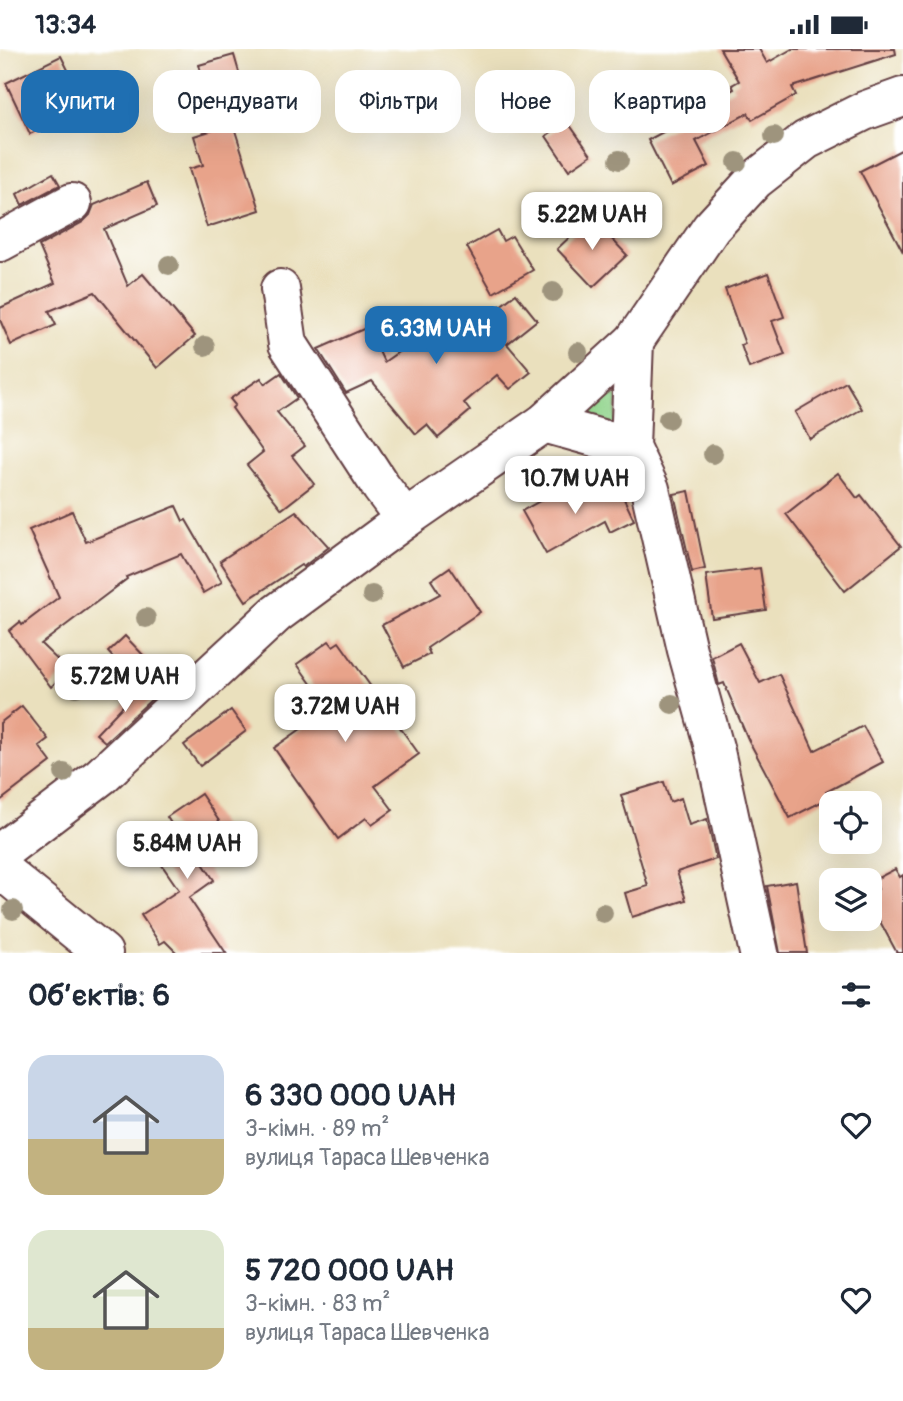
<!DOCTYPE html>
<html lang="uk">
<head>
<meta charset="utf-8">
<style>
  :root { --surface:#fff; --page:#f2f2f3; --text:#1f2937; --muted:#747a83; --accent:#1f6fb2 }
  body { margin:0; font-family:Pangolin,sans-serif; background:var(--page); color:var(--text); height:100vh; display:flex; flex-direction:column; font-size:26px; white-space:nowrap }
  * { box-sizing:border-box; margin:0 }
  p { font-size:23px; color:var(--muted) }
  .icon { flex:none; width:38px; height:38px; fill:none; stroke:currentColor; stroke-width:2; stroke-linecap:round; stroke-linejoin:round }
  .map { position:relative; height:904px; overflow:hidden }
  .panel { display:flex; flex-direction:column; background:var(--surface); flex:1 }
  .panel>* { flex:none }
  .guide { position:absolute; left:21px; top:21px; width:861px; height:63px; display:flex; gap:14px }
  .fabs { position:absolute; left:819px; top:742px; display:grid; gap:14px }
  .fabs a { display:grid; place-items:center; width:63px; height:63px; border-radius:14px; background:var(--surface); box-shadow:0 7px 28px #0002; font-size:35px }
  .price { position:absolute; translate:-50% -60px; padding:0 16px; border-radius:14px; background:#fff; color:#222; font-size:23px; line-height:46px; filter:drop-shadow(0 2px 4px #0008) }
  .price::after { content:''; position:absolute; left:50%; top:42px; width:21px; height:16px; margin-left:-10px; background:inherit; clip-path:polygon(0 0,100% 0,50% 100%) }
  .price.current { background:var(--accent); color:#fff }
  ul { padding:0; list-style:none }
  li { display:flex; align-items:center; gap:21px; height:175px; padding:0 28px }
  li span { display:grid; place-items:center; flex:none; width:196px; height:140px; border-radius:21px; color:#555 }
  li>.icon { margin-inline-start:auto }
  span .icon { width:84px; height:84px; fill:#fffc; stroke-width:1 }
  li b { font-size:30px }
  h2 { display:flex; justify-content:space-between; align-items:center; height:84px; padding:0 28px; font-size:30px }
  .pill { padding:0 24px; border-radius:21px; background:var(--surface); box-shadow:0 7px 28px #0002; font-size:24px; line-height:63px }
  .pill.current { background:var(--accent); color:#fff }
  .status { display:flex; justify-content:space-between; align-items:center; height:49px; padding:0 35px; background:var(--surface); direction:ltr }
  .status svg { height:19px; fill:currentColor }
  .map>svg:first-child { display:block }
</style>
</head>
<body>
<div class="status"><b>13:34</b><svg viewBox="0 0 49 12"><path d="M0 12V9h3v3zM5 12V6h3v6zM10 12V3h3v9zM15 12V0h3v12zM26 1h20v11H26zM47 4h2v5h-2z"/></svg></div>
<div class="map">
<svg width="903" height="904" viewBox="0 0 903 904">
  <rect width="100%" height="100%" fill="#fff"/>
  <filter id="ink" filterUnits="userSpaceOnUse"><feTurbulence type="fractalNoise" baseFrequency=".0143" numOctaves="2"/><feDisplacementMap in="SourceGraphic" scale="14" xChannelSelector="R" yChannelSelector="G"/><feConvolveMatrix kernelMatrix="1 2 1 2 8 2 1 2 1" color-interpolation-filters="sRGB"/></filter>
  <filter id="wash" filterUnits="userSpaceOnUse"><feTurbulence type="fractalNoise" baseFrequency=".00686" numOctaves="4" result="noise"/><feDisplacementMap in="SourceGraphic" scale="28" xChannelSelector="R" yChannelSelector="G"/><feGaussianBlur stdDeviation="1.57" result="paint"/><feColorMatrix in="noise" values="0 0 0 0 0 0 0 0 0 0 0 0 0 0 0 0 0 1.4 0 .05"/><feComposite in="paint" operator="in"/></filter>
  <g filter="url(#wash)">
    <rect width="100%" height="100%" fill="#eae0bd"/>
    <polygon fill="#91d48c" stroke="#6e7a5c" stroke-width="2" points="606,345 618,348 615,379 589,367 594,357"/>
    <g id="blocks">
      <g fill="#e8a38a">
        <polygon points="720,0 759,0 767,14 792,0 895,0 896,5 792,38 796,46 752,71 748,64 696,92 709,117 671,137 648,91 684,72 682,68 734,40 732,36 739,32"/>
        <polygon points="234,6 249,58 215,68 199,16"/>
        <polygon points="61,7 76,37 70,40 80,61 30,85 6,34"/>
        <polygon points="567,72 591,106 569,121 546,87"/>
        <polygon points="233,75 260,161 207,178 189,120 203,116 194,87"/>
        <polygon points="903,100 903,203 860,122"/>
        <polygon points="53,124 60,136 22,156 17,145"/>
        <polygon points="147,133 157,157 104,180 128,237 143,225 195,287 157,319 95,243 49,262 56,276 11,296 0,271 0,259 55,234 39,197 83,173 90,166 94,156"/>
        <polygon points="591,168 627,206 593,238 557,200"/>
        <polygon points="497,181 503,192 512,187 533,221 493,244 467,198"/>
        <polygon points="768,224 784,268 772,272 785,306 749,319 741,296 745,295 725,240"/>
        <polygon points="516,245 537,271 507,295 531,323 510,340 497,326 464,354 470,362 438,389 427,376 416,385 372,332 346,344 318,300 368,278 384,313 453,265 466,283"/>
        <polygon points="281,324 297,349 277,363 305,397 292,407 314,435 282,460 247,416 263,403 232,359 235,356 230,350 261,329 265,335"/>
        <polygon points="846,333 862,360 810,390 795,363"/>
        <polygon points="838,424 857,449 861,446 901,497 845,542 786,465"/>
        <polygon points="617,435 634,471 610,483 605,472 546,505 522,462 567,437 577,455"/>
        <polygon points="689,442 705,520 692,523 674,445"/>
        <polygon points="176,457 183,472 186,471 222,533 203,544 181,505 126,528 127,530 41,595 68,621 51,638 9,582 20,573 22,576 59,548 29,481 72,462 86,493"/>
        <polygon points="296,462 329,498 303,518 301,516 246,552 220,512"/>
        <polygon points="450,518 480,563 427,599 430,605 404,618 382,576 440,545 431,531"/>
        <polygon points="760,519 766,561 712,569 706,526"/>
        <polygon points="125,587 146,609 129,626 108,603"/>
        <polygon points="329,592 333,597 339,593 419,705 375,737 393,761 372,776 366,769 338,790 274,699 329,660 297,615"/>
        <polygon points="739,594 760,634 779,625 814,702 863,677 883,713 826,743 829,749 790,769 748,690 724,634 719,636 712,608"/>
        <polygon points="141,638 153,649 105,693 96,685"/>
        <polygon points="22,657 48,690 39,697 51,713 0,752 0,674"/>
        <polygon points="231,661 246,682 200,717 184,696"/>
        <polygon points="664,733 670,753 681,749 689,776 707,770 716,810 677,823 686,851 632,868 625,844 648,837 621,746"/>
        <polygon points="201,745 229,787 198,807 214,831 189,849 226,904 177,904 165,892 160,895 141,866 179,841 155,806 180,789 167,768"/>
        <polygon points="895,820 900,828 903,826 903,904 897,904 870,854 870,845 878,840 874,831"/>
        <polygon points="796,832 807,904 780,904 767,837"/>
      </g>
    </g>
  </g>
  <g filter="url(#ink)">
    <use href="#blocks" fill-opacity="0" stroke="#623c41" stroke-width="2"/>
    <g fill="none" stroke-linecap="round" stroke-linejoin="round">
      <g stroke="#623c41" stroke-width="42">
        <g id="minor">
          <polyline points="0,193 72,154"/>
          <polyline points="280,240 288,295 381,438 405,470"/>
          <polyline points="634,292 630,398 650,440 687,601 715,702 759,904"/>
          <polyline points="544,374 630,398"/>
          <polyline points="0,804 101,727 276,565 405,470 544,374 634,292 711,179 755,131 806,91 864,62 903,48"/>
          <polyline points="0,820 103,904"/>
        </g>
      </g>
      <use href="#minor" stroke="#fff" stroke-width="38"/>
    </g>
    <g fill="#9e947d">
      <circle cx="245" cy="40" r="10"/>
      <circle cx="774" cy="87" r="10"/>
      <circle cx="619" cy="111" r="10"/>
      <circle cx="737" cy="113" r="10"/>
      <circle cx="169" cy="216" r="10"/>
      <circle cx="553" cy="243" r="10"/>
      <circle cx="205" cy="297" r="10"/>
      <circle cx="578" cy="303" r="10"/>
      <circle cx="668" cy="370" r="10"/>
      <circle cx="713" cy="405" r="10"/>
      <circle cx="519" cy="427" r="10"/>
      <circle cx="372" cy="546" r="10"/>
      <circle cx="146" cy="569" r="10"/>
      <circle cx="76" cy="638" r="10"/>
      <circle cx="672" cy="655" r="10"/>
      <circle cx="64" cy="724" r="10"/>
      <circle cx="13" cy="861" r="10"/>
      <circle cx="603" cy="864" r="10"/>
    </g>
  </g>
</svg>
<div class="fabs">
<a><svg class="icon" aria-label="locate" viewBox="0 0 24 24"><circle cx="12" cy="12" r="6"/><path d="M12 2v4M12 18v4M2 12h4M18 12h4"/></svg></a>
<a><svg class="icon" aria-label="layers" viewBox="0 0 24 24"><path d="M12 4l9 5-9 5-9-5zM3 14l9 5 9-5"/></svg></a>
</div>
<b class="price" style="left:592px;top:203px">5.22M UAH</b>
<b class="price current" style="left:436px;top:317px">6.33M UAH</b>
<b class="price" style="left:575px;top:467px">10.7M UAH</b>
<b class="price" style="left:125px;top:665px">5.72M UAH</b>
<b class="price" style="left:345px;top:695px">3.72M UAH</b>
<b class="price" style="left:187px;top:832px">5.84M UAH</b>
<div class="guide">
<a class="pill current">Купити</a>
<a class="pill">Орендувати</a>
<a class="pill">Фільтри</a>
<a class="pill">Нове</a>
<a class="pill">Квартира</a>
</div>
</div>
<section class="panel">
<h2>Об’єктів: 6<svg class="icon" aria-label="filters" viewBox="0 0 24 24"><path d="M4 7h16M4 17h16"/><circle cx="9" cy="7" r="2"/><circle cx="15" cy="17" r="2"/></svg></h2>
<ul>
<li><span style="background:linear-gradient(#c9d6e8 60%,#c2b280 0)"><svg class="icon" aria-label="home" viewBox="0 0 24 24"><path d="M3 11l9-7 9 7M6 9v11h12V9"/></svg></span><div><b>6 330 000 UAH</b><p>3-кімн. · 89 m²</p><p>вулиця Тараса Шевченка</p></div><svg class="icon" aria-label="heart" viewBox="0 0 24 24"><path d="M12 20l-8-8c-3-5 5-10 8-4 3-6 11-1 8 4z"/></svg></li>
<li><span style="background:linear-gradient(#dfe7d0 70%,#c2b280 0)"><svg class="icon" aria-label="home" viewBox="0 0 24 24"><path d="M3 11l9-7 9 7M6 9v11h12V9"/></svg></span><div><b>5 720 000 UAH</b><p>3-кімн. · 83 m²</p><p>вулиця Тараса Шевченка</p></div><svg class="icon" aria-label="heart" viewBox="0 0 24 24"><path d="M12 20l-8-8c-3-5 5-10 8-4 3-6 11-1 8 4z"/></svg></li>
</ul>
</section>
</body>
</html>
